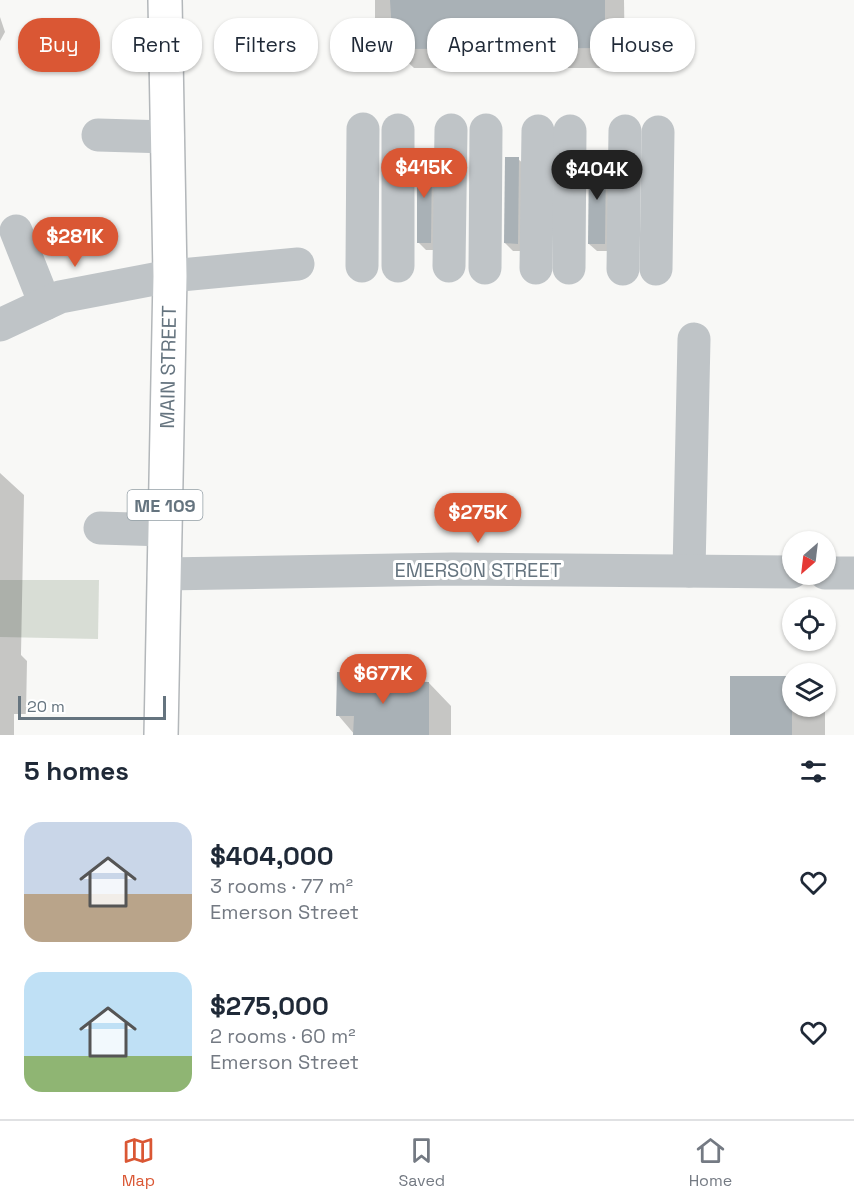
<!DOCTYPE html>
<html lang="en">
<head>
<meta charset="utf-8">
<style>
  :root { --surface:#fff; --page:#f2f2f3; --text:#1f2937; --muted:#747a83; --line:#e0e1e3; --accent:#da5734 }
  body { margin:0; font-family:"Space Grotesk",sans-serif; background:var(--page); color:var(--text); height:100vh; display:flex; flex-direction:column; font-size:22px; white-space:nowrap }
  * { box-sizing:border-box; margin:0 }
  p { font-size:20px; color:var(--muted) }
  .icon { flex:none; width:33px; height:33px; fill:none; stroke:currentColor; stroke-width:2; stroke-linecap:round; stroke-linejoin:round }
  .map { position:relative; height:735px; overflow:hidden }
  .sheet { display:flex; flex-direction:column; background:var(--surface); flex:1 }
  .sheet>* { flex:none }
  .banner { position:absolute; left:18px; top:18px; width:819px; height:54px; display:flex; gap:12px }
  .needle { width:39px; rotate:208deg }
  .tools { position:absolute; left:782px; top:531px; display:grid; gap:12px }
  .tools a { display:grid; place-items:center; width:54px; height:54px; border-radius:50%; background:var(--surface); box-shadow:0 2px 4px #0004; font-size:30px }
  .scale { position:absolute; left:18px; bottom:15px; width:148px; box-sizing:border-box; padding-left:6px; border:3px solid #65747f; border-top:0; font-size:16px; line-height:21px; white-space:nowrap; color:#65747f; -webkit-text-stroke:4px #fff; paint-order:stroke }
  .price { position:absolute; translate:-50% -51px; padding:0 14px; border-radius:21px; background:var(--accent); color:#fff; font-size:20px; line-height:39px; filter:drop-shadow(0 2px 3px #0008) }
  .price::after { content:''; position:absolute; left:50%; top:36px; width:18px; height:14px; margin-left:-9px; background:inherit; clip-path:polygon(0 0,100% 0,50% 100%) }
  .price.selected { background:#222; color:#fff }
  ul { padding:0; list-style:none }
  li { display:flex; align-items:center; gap:18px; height:150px; padding:0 24px }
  li span { display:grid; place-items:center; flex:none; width:168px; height:120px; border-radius:18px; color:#555 }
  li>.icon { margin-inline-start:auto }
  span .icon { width:72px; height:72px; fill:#fffc; stroke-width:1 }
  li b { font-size:26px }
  h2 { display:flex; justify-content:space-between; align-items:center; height:72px; padding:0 24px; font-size:26px }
  .tag { padding:0 21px; border-radius:24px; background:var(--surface); box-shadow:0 2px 4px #0004; font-size:21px; line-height:54px }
  .tag.selected { background:var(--accent); color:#fff }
  .menu { display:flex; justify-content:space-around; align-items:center; height:84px; border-top:2px solid var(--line); background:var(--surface); font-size:16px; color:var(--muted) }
  .menu a { display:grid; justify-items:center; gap:3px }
  .menu .selected { color:var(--accent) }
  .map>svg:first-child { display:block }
</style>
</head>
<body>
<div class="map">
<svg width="854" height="735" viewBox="0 0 854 735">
  <rect width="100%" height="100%" fill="#f8f8f6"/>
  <polygon fill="#d8ddd5" points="0,580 99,580 98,639 0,637"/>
  <g fill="#0003">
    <polygon points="375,0 624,0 625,68 414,68 375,32"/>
    <polygon points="0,17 5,32 0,41"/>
    <polygon points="431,158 439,166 438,250 426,250 418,242"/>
    <polygon points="518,159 526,166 525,251 513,251 505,243"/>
    <polygon points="605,159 613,167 612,251 597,251 589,244"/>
    <polygon points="0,473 24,495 21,655 27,661 26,714 14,714 14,735 0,735"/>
    <polygon points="375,674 383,682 429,683 451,706 451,735 355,735 338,715"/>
    <polygon points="792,677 792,706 825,706 825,735 732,735"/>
  </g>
  <g fill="#a9b1b6">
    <polygon points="390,0 605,0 605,48 393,49"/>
    <polygon points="417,156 432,156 431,243 417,243"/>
    <polygon points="505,157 519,157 518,244 504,243"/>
    <polygon points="589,158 606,158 605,244 588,244"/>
    <polygon points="337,672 376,673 376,680 429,682 429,735 353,735 354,716 336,716"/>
    <rect x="730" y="676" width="62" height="59"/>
  </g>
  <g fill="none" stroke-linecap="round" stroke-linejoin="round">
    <g stroke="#b3b7ba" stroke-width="36">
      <polyline id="highway" points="161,735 170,276 165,0"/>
    </g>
    <g stroke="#bfc4c7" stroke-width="33">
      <polyline points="98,135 168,137"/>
      <polyline points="16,231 45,304"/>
      <polyline points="362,266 363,129"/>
      <polyline points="398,266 398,130"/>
      <polyline points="449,266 451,130"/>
      <polyline points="485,268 486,130"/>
      <polyline points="536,268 538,131"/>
      <polyline points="569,268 570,131"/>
      <polyline points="623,269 625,131"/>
      <polyline points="656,269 658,132"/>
      <polyline points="0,325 60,297 170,276 298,264"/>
      <polyline points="100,528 165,530"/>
      <polyline points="689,571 694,339"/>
      <polyline points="825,573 854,573"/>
      <polyline points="164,574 452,569 792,572"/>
    </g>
    <use href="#highway" stroke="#fff" stroke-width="33"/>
  </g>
  <g text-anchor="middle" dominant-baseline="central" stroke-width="6" stroke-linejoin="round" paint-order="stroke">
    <rect fill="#fff" stroke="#939ea5" stroke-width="1.5" x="127.5" y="490" width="75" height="30" rx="4.5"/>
    <g font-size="18" font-weight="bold" fill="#65747f">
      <text x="165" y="505">ME 109</text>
    </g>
    <g font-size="20" fill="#65747f" stroke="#fff">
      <text transform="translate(168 367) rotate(-89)">MAIN STREET</text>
      <text x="478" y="570">EMERSON STREET</text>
    </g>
  </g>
</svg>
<div class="tools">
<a><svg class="needle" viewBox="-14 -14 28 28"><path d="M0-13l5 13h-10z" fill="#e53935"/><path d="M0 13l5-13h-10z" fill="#747a83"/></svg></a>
<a><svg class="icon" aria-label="locate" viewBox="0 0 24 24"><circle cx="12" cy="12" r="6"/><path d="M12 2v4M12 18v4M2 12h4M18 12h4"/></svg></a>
<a><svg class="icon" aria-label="layers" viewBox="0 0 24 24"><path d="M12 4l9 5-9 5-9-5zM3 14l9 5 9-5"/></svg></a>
</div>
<div class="scale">20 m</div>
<b class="price" style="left:424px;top:199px">$415K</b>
<b class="price selected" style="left:597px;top:201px">$404K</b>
<b class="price" style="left:75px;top:268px">$281K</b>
<b class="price" style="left:478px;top:544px">$275K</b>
<b class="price" style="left:383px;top:705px">$677K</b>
<div class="banner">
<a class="tag selected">Buy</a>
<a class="tag">Rent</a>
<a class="tag">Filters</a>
<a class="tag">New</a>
<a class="tag">Apartment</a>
<a class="tag">House</a>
</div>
</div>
<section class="sheet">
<h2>5 homes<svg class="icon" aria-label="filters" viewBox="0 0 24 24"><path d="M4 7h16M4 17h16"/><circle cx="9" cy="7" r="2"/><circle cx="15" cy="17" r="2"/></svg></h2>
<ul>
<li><span style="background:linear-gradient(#c9d6e8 60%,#b9a48a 0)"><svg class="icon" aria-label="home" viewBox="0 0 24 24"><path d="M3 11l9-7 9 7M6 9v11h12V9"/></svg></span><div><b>$404,000</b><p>3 rooms · 77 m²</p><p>Emerson Street</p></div><svg class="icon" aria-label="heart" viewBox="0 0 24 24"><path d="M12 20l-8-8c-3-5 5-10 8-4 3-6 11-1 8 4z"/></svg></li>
<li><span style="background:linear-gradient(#bfe0f5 70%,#8fb573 0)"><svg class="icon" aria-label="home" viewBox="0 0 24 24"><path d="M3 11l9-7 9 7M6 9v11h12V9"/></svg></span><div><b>$275,000</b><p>2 rooms · 60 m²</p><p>Emerson Street</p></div><svg class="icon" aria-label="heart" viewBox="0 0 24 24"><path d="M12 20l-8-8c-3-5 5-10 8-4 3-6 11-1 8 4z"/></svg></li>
</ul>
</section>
<nav class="menu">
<a class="selected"><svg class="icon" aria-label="map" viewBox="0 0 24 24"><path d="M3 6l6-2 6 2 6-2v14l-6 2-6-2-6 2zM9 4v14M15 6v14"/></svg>Map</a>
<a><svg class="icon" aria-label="saved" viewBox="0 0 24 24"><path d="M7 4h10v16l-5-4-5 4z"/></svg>Saved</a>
<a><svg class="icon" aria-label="home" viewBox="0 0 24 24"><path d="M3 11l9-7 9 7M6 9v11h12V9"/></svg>Home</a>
</nav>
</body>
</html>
